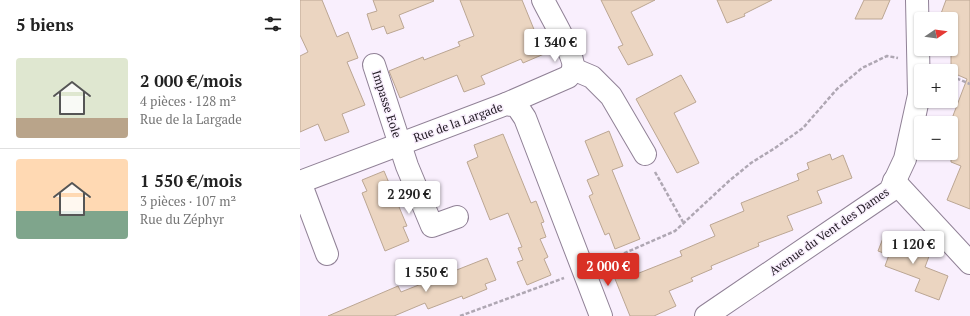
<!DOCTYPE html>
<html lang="fr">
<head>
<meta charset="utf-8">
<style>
  :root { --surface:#fff; --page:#f2f2f2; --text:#222; --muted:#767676; --line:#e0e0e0; --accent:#d93025 }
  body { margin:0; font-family:"PT Serif",serif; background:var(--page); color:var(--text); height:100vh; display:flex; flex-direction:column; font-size:15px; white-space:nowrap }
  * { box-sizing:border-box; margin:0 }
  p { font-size:13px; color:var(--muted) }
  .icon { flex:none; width:22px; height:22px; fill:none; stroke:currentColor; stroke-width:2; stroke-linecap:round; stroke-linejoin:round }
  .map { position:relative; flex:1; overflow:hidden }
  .panel { display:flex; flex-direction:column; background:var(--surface); width:300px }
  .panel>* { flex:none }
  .needle { width:26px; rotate:77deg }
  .fabs { position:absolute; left:614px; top:12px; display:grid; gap:8px }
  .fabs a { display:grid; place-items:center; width:44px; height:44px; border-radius:4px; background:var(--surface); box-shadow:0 1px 3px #0004; font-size:20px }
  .price { position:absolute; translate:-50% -34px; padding:0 9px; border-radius:4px; background:#fff; color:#222; font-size:13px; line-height:26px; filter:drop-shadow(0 1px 2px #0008) }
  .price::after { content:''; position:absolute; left:50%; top:24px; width:12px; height:9px; margin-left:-6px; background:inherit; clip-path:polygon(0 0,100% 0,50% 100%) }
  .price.selected { background:var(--accent); color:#fff }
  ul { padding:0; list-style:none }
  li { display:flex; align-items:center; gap:12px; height:100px; padding:0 16px }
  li+li { border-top:1px solid var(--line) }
  li span { display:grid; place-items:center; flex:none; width:112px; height:80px; border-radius:4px; color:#555 }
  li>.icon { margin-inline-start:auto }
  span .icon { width:48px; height:48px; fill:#fffc; stroke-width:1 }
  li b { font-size:17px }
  h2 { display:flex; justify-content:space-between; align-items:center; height:48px; padding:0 16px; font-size:17px }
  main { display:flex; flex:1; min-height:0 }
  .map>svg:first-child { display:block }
</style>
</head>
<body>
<main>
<section class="panel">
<h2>5 biens<svg class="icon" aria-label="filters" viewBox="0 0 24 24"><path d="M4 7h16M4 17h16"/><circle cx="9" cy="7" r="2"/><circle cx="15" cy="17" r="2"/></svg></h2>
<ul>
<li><span style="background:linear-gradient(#dfe7d0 75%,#b9a48a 0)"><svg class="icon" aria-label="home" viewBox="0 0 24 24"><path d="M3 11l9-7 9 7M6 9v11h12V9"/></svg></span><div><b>2 000 €/mois</b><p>4 pièces · 128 m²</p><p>Rue de la Largade</p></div></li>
<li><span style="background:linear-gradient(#ffd9b3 65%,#7fa58c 0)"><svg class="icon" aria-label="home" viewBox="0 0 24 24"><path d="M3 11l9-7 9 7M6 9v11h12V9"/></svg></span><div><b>1 550 €/mois</b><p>3 pièces · 107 m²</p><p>Rue du Zéphyr</p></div></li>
</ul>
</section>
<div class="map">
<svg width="670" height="316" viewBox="0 0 670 316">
  <rect width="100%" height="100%" fill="#f9effd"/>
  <g fill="#ebd5c1" stroke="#bba693">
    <polygon points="0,0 22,0 37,37 48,32 58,58 47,62 65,105 42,114 49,132 25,141 18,124 0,132 0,56 8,52 0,35"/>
    <polygon points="73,0 133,0 134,1 99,15 104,28 87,34 84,26 72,30 67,14 77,11"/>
    <polygon points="160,0 222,0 244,54 223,63 221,59 181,76 185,84 164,92 157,75 100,98 89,71 123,57 124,60 160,46 158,42 174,36"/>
    <polygon points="301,0 355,0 331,12 353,55 328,65 318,47 323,45"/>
    <polygon points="417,0 472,0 444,14 445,16 427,23"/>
    <polygon points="564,0 590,0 582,19 555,19"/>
    <polygon points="646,0 670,0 670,209 647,200 661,166 651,162 651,121 667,79 651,72 651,19 639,19"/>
    <polygon points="381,75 396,102 374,113 399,163 377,173 336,99"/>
    <polygon points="309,131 323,166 312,170 340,239 315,249 309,233 305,235 289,196 293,194 287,180 299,175 285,141"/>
    <polygon points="203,134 231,203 236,201 244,222 241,223 246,237 240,239 248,257 244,259 251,275 227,285 217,262 223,260 218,248 222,247 208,213 190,220 167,162 178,157 174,145"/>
    <polygon points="530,154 532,160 543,155 552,178 517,191 522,203 487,216 493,230 458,243 459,246 411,266 412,269 391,278 393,281 369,291 376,306 354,316 330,316 311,269 330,262 334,275 382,256 380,251 415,236 410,225 444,211 441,203 499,180 497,174 509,169 507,163"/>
    <polygon points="84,171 107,226 103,227 109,241 85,251 62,193 67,191 62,180"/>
    <polygon points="585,233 631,251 625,267 648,276 639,300 615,291 620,279 585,266 589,255 578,251"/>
    <polygon points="187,258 196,280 185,284 187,289 163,299 162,296 128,309 125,303 94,316 28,316 98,286 101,292"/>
  </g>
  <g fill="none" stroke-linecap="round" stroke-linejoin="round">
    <g stroke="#908196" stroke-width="24">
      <g id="minor">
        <polyline points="74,65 107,166 132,226 157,217"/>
        <polyline points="273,69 292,77 311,96 345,154"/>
        <path d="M206,104L268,77C270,75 273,71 273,69C276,57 249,13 243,0"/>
        <polyline points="594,181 670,263"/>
        <polyline points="0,182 206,104 217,106 225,118 301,316"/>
        <polyline points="0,182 27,254"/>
        <polyline points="406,316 590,191 605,159 619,95 617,0"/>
      </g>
    </g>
    <g stroke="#afa7b3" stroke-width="2.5" stroke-dasharray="4 2" stroke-linecap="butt">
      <polyline points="651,76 670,84"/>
      <polyline points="355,172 383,222"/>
      <polyline points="302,263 375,231 429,181 451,163 475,148 503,128 537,89 562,68 587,56 598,58"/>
      <polyline points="160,316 264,278"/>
    </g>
    <use href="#minor" stroke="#fff" stroke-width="22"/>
  </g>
  <g text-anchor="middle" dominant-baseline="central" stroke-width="3" stroke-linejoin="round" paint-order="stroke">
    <g font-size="12" fill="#1e1820" stroke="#f9effd">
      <text transform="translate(87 104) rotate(72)">Impasse Eole</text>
      <text transform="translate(158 122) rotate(-20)">Rue de la Largade</text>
      <text transform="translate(529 231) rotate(-35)">Avenue du Vent des Dames</text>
    </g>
  </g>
</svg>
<div class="fabs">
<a><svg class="needle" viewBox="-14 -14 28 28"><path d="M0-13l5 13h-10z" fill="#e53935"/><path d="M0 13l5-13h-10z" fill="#767676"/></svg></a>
<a>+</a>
<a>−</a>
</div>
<b class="price" style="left:255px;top:63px">1 340 €</b>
<b class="price" style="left:109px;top:215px">2 290 €</b>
<b class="price" style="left:613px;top:265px">1 120 €</b>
<b class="price selected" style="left:308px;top:287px">2 000 €</b>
<b class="price" style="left:126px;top:293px">1 550 €</b>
</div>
</main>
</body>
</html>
